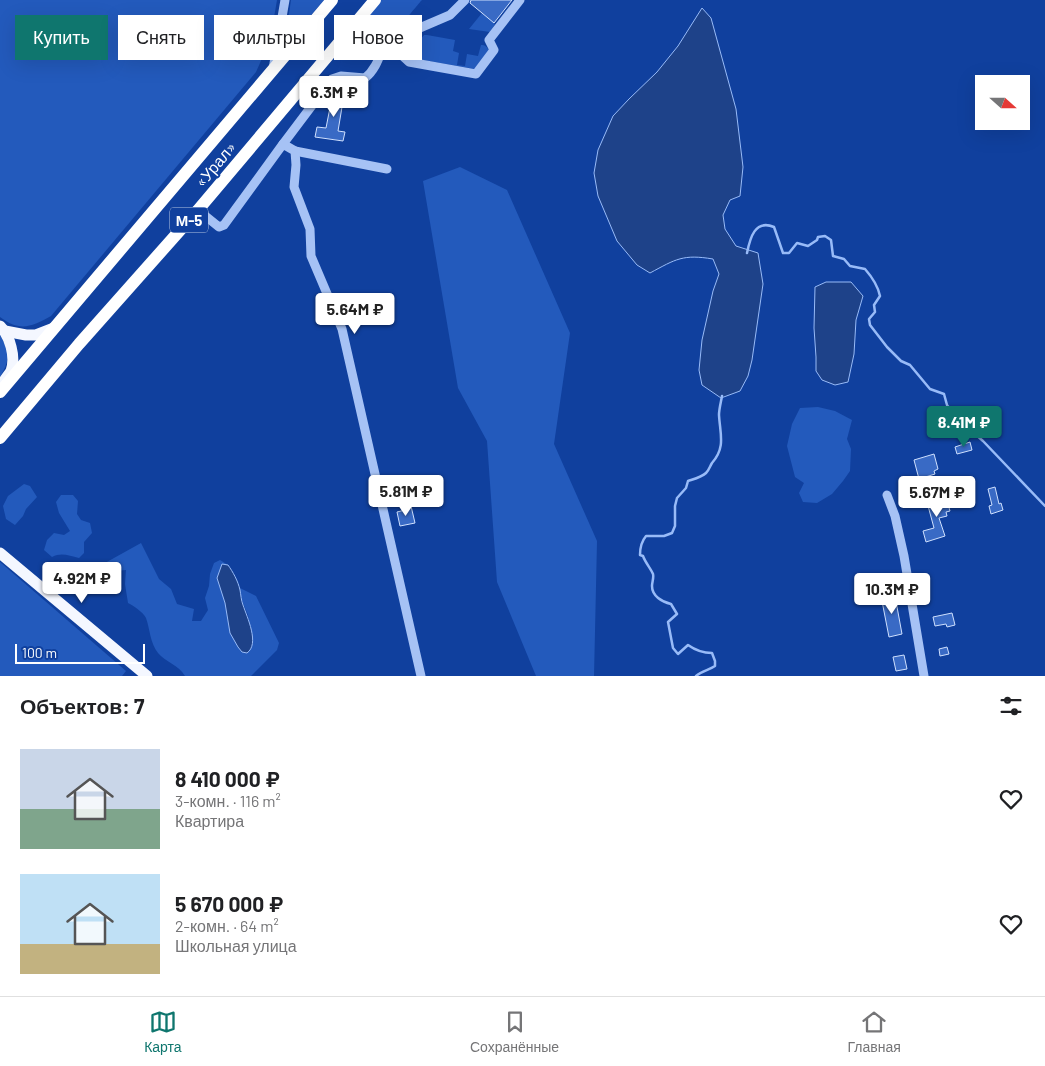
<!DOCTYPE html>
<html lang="ru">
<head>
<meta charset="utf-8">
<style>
  :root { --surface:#fff; --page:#f2f2f2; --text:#202124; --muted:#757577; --line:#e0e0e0; --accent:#0f766e }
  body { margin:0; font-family:Barlow,sans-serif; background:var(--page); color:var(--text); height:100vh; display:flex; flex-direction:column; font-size:19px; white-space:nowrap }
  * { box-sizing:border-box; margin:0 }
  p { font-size:16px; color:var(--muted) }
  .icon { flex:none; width:28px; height:28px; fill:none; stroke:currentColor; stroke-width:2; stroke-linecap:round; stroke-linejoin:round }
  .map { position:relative; height:676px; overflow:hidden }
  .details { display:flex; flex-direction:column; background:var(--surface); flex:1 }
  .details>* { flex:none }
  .guide { position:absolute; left:15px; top:15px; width:500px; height:45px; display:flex; gap:10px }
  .needle { width:32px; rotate:111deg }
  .fabs { position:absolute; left:975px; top:75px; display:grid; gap:10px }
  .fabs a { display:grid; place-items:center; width:55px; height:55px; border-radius:0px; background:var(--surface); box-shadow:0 5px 20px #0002; font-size:25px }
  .scale { position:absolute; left:15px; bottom:12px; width:130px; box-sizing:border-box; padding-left:5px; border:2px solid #fff; border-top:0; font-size:14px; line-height:18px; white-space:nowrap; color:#fff; -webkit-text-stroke:4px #10409e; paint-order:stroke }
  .price { position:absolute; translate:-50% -42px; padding:0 11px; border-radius:5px; background:#fff; color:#222; font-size:16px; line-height:32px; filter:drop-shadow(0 1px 2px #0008) }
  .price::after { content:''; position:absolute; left:50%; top:30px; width:15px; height:11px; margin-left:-8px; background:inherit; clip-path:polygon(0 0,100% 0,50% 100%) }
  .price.on { background:var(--accent); color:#fff }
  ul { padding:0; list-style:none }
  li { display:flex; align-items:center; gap:15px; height:125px; padding:0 20px }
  li span { display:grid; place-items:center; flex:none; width:140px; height:100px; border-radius:0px; color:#555 }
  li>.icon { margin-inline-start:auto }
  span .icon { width:60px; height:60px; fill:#fffc; stroke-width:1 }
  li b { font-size:21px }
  h2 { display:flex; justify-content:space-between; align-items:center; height:60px; padding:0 20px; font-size:21px }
  .pill { padding:0 18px; border-radius:0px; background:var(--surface); box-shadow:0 5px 20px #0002; font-size:18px; line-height:45px }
  .pill.on { background:var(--accent); color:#fff }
  .tabs { display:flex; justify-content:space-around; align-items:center; height:70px; border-top:1px solid var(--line); background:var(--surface); font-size:14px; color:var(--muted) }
  .tabs a { display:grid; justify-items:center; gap:2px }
  .tabs .on { color:var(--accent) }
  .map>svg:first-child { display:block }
</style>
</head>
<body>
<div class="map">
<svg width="1045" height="676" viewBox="0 0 1045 676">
  <rect width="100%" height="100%" fill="#10409e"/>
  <g fill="#235abc">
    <path d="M0,0H277C273,26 267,49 256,72L51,316C31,327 20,332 0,317Z"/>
    <polygon points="291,0 324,0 291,38 288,39 286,37 286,34"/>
    <path d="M381,0H422C416,6 395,34 390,36C380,41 365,41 356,35V29Z"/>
    <polygon points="482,13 495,24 490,32 469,29"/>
    <path d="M424,35H427L455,40L453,51L459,53L457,65L465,66L467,54L478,56L481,45C485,45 486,46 489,50L488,54L475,69L411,58L408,57V55Z"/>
    <polygon points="460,167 507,190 570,333 554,444 597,541 594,676 536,676 497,582 487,441 458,388 423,181"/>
    <path d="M0,335C10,352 10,360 0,377Z"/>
    <polygon points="818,407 835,411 852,420 847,439 851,449 850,471 843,481 832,494 817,503 803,502 799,493 804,483 795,477 787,446 792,424 800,408"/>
    <polygon points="24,484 30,486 37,497 26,509 23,516 15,525 6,519 3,506 8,496"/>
    <path d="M61,495H73L78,501L77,514L81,520L90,523L92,533L84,542V553L79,558C69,556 62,552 52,557L44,550L47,540L54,533L64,535L70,531L59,513L56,502Z"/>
    <path d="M141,543L159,579L171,589L177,604L194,609L192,621H201L208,610L205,598L209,586L210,574L214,563L220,560L228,565L222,564L218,578L225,603L230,633L252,637L248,615L240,596V588L256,596L279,643L277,650L251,676H185C179,665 165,662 158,653C150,643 150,629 146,618C143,612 134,606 128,603L125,584L126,570L114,571L104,587L95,588L89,582L91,575L105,563Z"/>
    <polygon points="0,562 126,671 122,676 0,676"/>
  </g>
  <g fill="#1e4289" stroke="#98bbf8">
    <path d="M702,8L711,18L736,109L743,167L740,196L730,200L723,215L725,229L736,246L758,253L763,284L752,360L748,376L740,391L721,398L702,385L699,370L702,340L713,291L719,274L713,259C683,254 676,259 650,273L637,265L617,241L598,196L594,173L598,150L613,116L629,99L657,72L678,46Z"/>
    <polygon points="826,282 851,282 863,296 856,320 854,354 848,382 835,385 822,380 816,371 816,357 814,328 815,287"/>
    <path d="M222,564L228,565C233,572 238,581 240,590C241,595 241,600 243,605C247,617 260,644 247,653L242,652L238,647L230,633L225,603L217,578Z"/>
  </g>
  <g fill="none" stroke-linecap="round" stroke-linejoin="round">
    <g stroke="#98bbf8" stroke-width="2.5">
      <path d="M747,253C750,238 755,219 774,227L783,253H789L797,243L808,246L817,240L818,237L825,236L831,240L833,256L844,259L850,266L865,269C872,277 878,286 880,296L874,305L875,312L869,319L870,325L887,347L901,361L910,365L930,389L944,394L947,405L956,417L983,441L1045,506"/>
      <path d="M696,676C702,671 709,670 715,666V661L712,653C703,653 695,650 688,645L678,654L673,648L668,622L677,614L671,604C662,602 652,596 652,586C652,582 654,578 653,574C651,569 645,562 643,556L640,555C640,548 641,542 646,536H664L672,533L675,526V506L677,498L686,488L688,481C694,479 702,477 706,473C709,470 710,466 712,463C726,447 720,434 719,415C719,409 721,402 722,396"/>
    </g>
  </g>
  <g fill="#396ac5" stroke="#cfe0fe">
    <polygon points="471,0 512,0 494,23 470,3"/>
    <polygon points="334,87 345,89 338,131 345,132 343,141 315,137 317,127 326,128"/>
    <polygon points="970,442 972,450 957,454 955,447"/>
    <polygon points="934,454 938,469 934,471 935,474 919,479 914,460"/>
    <polygon points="925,482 928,494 914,498 910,487"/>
    <polygon points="995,487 999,504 1001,503 1003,510 991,514 989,506 992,505 988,489"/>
    <polygon points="946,497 950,511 946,512 947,516 939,518 945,536 926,542 923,531 934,528 927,502"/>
    <polygon points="411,506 415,523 400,526 397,512 405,510 404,508"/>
    <polygon points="892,594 893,597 895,596 902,634 889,637 881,596"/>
    <polygon points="952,613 955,625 947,627 946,624 935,626 933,617"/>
    <polygon points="947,647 949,654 940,656 939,649"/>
    <polygon points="904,655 907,669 896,671 893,657"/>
  </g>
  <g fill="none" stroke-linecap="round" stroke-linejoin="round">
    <g stroke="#a6c2f5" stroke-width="9">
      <polyline points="335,47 397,51 415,30 450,15 465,0"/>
      <polyline points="397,51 409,62 476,74 494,50 489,40 520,0"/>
      <polyline points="273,69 285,0"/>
      <path d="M283,144L332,79L341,76L365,78C374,71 378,61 382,50"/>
      <polyline points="295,151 387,169"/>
      <polyline points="198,210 219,227 224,225 283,144 295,151 296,165 294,187 310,229 311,256 342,329 421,676"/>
      <polyline points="887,495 895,516 904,556 924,676"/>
    </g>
    <g stroke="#f4f7ff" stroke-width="11">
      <path d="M0,326C10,336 16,357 11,371C9,374 6,378 4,381"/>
      <polyline points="5,331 26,335 36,335 54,328"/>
      <polyline points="0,553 147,676"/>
    </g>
    <g stroke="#fff" stroke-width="12">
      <polyline points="0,392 332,0"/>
      <polyline points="0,438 79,344 198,210 375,0"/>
    </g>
  </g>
  <g text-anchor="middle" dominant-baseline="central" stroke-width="4" stroke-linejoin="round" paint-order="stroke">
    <rect fill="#10409e" stroke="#b7c6e2" stroke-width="1" x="170" y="207.5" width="38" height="25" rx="4"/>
    <g font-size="15" font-weight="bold" fill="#fff">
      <text x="189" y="220">М-5</text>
    </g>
    <g font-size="16" fill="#fff" stroke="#10409e">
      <text transform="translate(215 164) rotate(-50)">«Урал»</text>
    </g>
  </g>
</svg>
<div class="fabs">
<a><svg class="needle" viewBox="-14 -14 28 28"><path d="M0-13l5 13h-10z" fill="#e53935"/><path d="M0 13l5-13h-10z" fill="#757577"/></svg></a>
</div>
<div class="scale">100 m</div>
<b class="price" style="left:334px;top:118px">6.3M ₽</b>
<b class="price" style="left:355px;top:335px">5.64M ₽</b>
<b class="price on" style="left:964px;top:448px">8.41M ₽</b>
<b class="price" style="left:406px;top:517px">5.81M ₽</b>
<b class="price" style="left:937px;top:518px">5.67M ₽</b>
<b class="price" style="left:82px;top:604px">4.92M ₽</b>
<b class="price" style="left:892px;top:615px">10.3M ₽</b>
<div class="guide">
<a class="pill on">Купить</a>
<a class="pill">Снять</a>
<a class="pill">Фильтры</a>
<a class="pill">Новое</a>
</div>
</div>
<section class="details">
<h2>Объектов: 7<svg class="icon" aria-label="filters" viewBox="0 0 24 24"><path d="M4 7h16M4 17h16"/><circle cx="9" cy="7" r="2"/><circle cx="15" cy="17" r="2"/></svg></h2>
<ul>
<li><span style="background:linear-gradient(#c9d6e8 60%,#7fa58c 0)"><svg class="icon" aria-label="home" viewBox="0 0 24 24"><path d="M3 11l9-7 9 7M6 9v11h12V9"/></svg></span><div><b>8 410 000 ₽</b><p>3-комн. · 116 m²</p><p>Квартира</p></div><svg class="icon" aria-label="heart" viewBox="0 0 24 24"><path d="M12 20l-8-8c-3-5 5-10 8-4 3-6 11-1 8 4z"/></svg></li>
<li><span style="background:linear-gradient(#bfe0f5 70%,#c2b280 0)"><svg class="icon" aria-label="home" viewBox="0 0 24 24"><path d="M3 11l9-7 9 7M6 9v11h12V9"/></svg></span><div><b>5 670 000 ₽</b><p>2-комн. · 64 m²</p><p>Школьная улица</p></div><svg class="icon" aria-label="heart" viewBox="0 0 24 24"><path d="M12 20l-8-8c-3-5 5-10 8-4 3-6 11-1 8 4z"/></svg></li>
</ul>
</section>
<nav class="tabs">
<a class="on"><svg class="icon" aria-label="map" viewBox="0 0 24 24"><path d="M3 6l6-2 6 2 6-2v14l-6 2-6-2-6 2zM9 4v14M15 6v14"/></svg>Карта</a>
<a><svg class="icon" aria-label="saved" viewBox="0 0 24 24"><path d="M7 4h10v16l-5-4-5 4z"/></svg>Сохранённые</a>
<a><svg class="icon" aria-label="home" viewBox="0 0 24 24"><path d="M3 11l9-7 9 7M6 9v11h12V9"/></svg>Главная</a>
</nav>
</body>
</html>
